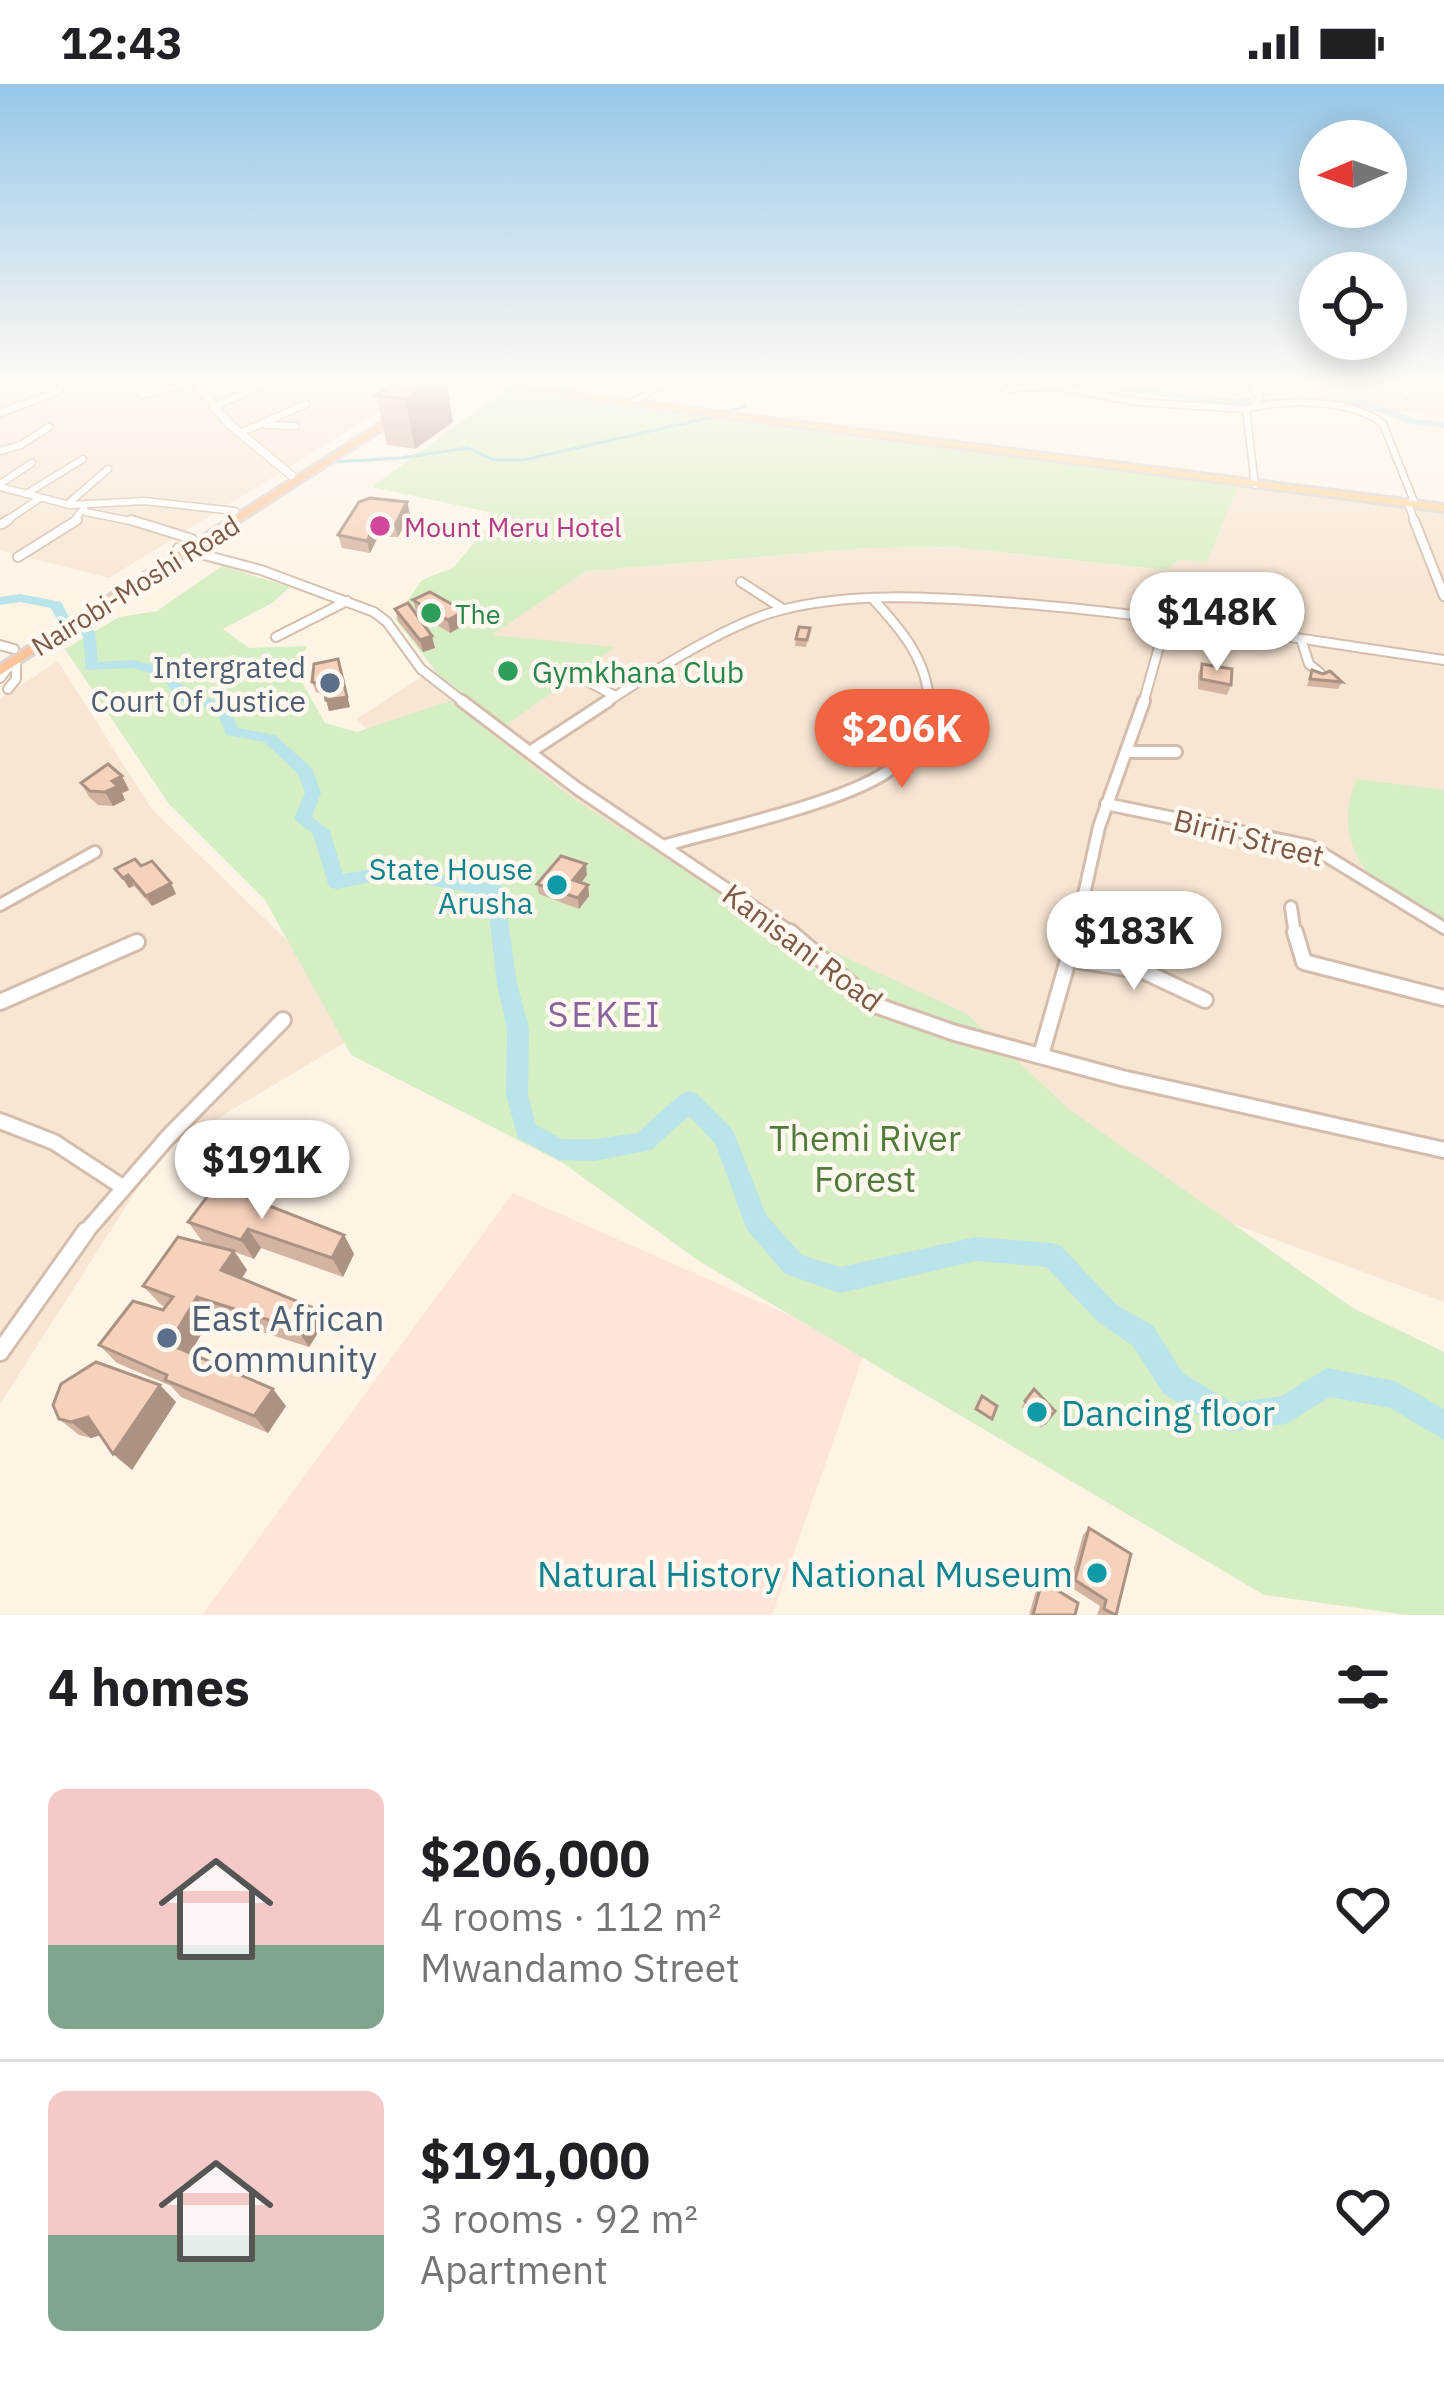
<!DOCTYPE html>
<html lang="en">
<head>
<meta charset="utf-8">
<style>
  :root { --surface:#fff; --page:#f2f2f2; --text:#202124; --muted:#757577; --line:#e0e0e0; --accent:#f26341 }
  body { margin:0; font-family:"IBM Plex Sans",sans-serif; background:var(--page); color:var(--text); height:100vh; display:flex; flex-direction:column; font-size:45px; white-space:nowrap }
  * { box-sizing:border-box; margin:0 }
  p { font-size:39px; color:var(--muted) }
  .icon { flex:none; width:66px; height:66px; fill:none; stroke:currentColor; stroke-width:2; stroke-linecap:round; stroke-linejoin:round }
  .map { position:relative; height:1531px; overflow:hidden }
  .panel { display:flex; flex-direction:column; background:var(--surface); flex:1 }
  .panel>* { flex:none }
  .needle { width:78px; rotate:268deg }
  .controls { position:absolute; left:1299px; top:36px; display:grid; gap:24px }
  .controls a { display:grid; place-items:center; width:108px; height:108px; border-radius:50%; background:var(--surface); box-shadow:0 6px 30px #0003; font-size:60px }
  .price { position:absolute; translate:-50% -102px; padding:0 27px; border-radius:42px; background:#fff; color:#222; font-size:39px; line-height:78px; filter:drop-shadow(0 3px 6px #0008) }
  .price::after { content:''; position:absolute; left:50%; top:72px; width:36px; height:27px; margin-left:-18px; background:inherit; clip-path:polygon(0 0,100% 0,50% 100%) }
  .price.on { background:var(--accent); color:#fff }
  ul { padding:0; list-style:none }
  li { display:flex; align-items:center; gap:36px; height:300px; padding:0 48px }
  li+li { border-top:3px solid var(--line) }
  li span { display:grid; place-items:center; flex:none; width:336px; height:240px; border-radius:18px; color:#555 }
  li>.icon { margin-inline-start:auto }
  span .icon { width:144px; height:144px; fill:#fffc; stroke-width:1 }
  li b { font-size:51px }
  h2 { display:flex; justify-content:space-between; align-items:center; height:144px; padding:0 48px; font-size:51px }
  .status { display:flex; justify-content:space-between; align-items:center; height:84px; padding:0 60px; background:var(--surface); direction:ltr }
  .status svg { height:33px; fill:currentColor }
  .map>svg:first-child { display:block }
</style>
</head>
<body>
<div class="status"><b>12:43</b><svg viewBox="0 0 49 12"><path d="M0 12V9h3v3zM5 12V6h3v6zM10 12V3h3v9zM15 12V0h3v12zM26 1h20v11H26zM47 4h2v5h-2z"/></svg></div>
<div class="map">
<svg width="1444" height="1531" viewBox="0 0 1444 1531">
  <rect width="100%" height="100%" fill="#fef4e6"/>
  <g fill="#f7e6d4">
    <polygon points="0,297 429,297 109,494 0,466"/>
    <polygon points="1086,297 1444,297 1444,333 1280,313"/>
    <polygon points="1238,399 1444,425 1444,1218 969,1042 456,725 356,635 586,487 866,464 955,463 1165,486"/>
    <polygon points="58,577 151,724 374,941 160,1069 0,1320 0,615"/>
  </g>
  <polygon fill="#ffe4da" points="513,1109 866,1265 772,1531 202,1531"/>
  <g fill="#d6eec3">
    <polygon points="506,305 565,314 1238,402 1207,478 1179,476 1165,486 955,463 866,464 586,487 492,551 615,563 505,642 442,595 395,535 422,496 454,483 498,430 372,403"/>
    <polygon points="222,482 290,503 272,519 223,545 249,564 307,562 295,586 325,639 357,648 450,617 574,715 755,831 967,930 1070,1026 1353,1224 1444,1268 1444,1531 1407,1531 1264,1511 699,1177 563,1079 351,971 265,816 169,720 65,565 119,533 157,527"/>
    <path d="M1357,695L1444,706V838C1380,819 1326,764 1357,695Z"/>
  </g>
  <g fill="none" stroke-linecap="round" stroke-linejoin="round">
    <g stroke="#9ed5dd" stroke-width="3">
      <polyline points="723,329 745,322"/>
      <polyline points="332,378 400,374 468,364 494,376 524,376 717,332"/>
    </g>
    <g fill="#b8e4ea" fill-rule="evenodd">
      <polygon points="956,297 1021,301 1044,297 1086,297 1219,314 1362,316 1416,335 1444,338 1444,344 1410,340 1361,322 1219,320 1062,299 1021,307"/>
      <polygon points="20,510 61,518 71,537 95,547 98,578 134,576 174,587 188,610 227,619 238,644 275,651 312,684 321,709 312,733 330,747 343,790 393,782 503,802 517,900 529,944 528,1011 536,1041 562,1055 595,1055 637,1049 681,1010 689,1007 697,1010 733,1046 766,1131 802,1171 840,1183 976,1153 1052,1159 1061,1162 1116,1220 1153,1242 1183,1289 1232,1319 1281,1312 1327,1284 1395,1297 1444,1325 1444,1356 1390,1324 1330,1313 1286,1340 1229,1348 1219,1344 1163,1309 1133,1262 1098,1238 1046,1183 976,1177 840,1209 785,1190 747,1146 715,1059 689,1032 651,1066 595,1077 559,1076 518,1054 506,1011 507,944 497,900 487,812 393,794 336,805 329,803 313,750 294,735 305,709 298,690 264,658 226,651 216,625 177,616 163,593 133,584 86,586 83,552 61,543 51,524 20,518 0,521 0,513"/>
    </g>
    <g stroke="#d4bdad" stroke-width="9">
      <g id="minor-far4">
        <polyline points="991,297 1006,305 1056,302 1137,318 1246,325"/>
        <polyline points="1221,297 1234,307"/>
        <polyline points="1257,297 1252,304 1260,312 1257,320"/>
        <polyline points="1396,297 1406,309"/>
        <polyline points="142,311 195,298"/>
        <polyline points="632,319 667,297"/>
        <polyline points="213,323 273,297"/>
        <polyline points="0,329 57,308 64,297"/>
        <polyline points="266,341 296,342"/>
        <polyline points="240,349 306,320"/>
        <polyline points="0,367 21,361 49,343"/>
        <polyline points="0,400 32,379"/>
        <path d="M1255,401L1246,325C1284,315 1352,314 1383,340L1415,420"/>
        <polyline points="0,403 70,421 144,417 235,427"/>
        <polyline points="26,410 83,375"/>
        <polyline points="70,418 108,385"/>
        <polyline points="1408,419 1415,439"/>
        <polyline points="86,428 140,439"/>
        <polyline points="3,439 40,414"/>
        <polyline points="72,439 84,424"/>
      </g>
    </g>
    <g stroke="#d4bdad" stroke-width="12">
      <g id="minor-far3">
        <polyline points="131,436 192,455"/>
        <polyline points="1414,436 1444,512"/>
        <polyline points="2,440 8,436"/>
        <polyline points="178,464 261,486 374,528 387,538 421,585 466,620"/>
        <polyline points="18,473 77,436"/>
        <polyline points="741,498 783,525"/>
        <path d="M872,514C900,544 928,576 929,620"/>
        <polyline points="276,553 347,517"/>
        <polyline points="1301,555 1309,580 1320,589"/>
        <polyline points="0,561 14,565"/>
        <polyline points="578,592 615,612"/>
        <polyline points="0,594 12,579"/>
        <polyline points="8,605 16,595 16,576"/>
        <path d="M604,620C649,590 730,538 781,526C851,508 929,513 1000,518C1148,528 1296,555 1444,576"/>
        <polyline points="1143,620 1167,534"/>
      </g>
    </g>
    <g stroke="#d4bdad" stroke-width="16">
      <g id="minor-far2">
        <polyline points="462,617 578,705 795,851"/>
        <polyline points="530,668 608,617"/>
        <polyline points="1126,668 1176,668"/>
        <polyline points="1106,720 1310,762 1444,844"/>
        <path d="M663,762C721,745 853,717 895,682C916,664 926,643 929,617"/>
        <polyline points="0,821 95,768"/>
        <polyline points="1291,823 1295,851"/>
        <polyline points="1075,851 1099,743 1144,617"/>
      </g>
    </g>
    <g stroke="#d4bdad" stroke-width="20">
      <g id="minor-far1">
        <polyline points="790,848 875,921 955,949 1122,994 1444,1066"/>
        <polyline points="1295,848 1304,878 1444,914"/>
        <polyline points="1071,875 1143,887 1205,916"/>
        <polyline points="0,918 137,858"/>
        <polyline points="1041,971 1076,848"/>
        <polyline points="0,1037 54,1058 121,1102"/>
        <polyline points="84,1150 168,1053 283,936"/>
      </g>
    </g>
    <g stroke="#d4bdad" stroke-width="22">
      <polyline id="minor" points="0,1268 86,1147"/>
    </g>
    <g stroke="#d4bdad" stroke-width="10">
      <polyline id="tertiary" points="194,297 228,339 291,391"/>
    </g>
    <g stroke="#ddd4cf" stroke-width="6">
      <polygon id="primary" points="451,297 475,297 1444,421 1444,427"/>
    </g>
    <g stroke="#ddd4cf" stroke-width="6">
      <g id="trunk">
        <polygon points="456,297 471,298 443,305 438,302"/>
        <polygon points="400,327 405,330 403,332 0,591 0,581"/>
      </g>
    </g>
    <use href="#minor-far4" stroke="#fff" stroke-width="6"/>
    <use href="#minor-far3" stroke="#fff" stroke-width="8"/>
    <use href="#minor-far2" stroke="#fff" stroke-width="10"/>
    <use href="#minor-far1" stroke="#fff" stroke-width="14"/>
    <use href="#minor" stroke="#fff" stroke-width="16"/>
    <use href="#tertiary" stroke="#fff" stroke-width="8"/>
    <use href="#primary" fill="#ffd79d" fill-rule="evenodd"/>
    <use href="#trunk" fill="#fec49a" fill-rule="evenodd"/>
  </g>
  <g fill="#d4b4a1">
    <polygon points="399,297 453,338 415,365 387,361 376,311"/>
    <polygon points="407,418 410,430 398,453 378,453 370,469 342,464 338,451"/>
    <polygon points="413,516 466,540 450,549 416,528"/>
    <polygon points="395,525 435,564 423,568 398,537"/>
    <polygon points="809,550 806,563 795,562 796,555"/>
    <polygon points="314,580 350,623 329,627 325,611 316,608 312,598"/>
    <polygon points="1202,580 1231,601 1227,611 1198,605 1198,590"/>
    <polygon points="1312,586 1342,598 1338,605 1307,602"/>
    <polygon points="122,692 129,706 122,709 125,716 113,722 98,721 89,713 81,699"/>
    <polygon points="141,782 171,799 176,810 152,822 134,802 129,804 115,785"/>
    <polygon points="587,791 581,799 588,801 589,812 579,825 539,810 537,800"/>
    <polygon points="188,1138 344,1151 354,1170 343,1193 261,1164 254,1175 235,1168 247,1186 241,1195 323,1241 309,1263 212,1232 190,1269 286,1322 268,1349 181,1313 171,1302 117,1279 99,1261 163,1226 165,1223 160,1220 143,1202 220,1163 202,1157"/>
    <polygon points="160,1301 176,1318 132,1386 101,1351 91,1354 79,1351 59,1335"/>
    <polygon points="1025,1317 1052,1333 1041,1344 1022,1323"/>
    <polygon points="1089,1444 1116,1531 1097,1531 1100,1522 1069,1502 1083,1451"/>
    <polygon points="1042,1497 1075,1531 1029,1531 1037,1503"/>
  </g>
  <g fill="#ac9283">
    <polygon points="433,297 446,297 453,338 415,365 405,315"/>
    <polygon points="407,418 410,430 398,453 395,441"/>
    <polygon points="375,441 378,453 370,469 367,457"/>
    <polygon points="464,527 466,540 450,549 448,536"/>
    <polygon points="432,552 435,564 423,568 420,556"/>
    <polygon points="338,575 350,623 329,627 326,616"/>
    <polygon points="122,692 129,706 122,709 125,716 113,722 105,708 112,697"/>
    <polygon points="586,780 587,791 574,807 573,796"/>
    <polygon points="128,791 134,802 129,804 123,794"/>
    <polygon points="171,799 176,810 152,822 146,812"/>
    <polygon points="588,801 589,812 579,825 578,814"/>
    <polygon points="248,1145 261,1164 254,1175 241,1156"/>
    <polygon points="344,1151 354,1170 343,1193 332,1174"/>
    <polygon points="234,1167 247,1186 235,1205 221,1186"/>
    <polygon points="197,1213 212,1232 185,1278 169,1260"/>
    <polygon points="311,1223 323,1241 309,1263 297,1245"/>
    <polygon points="160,1301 176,1318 132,1386 113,1370"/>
    <polygon points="273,1305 286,1322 268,1349 254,1332"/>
    <polygon points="88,1333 107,1349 91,1354 71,1338"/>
  </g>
  <g fill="#f6d1bb" stroke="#ac9283" stroke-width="3">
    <polygon points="399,297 433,297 405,315 376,311"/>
    <polygon points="370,414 407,418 395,441 375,441 367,457 338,451 359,418"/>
    <polygon points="430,508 464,527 448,536 413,516"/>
    <polygon points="408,519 432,552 420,556 395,525"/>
    <polygon points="799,543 810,544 807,556 796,555"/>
    <polygon points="338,575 347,613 326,616 324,601 312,598 314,580"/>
    <polygon points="1202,580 1232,585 1231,601 1201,595"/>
    <polygon points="1312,586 1323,590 1330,587 1342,598 1310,595"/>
    <polygon points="108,680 122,692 112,697 118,702 105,708 90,707 81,699"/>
    <polygon points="561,772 586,780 573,796 588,801 578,814 537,800"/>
    <polygon points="135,775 141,782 152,777 171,799 146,812 128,791 123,794 115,785"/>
    <polygon points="216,1101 344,1151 332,1174 248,1145 241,1156 188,1138"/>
    <polygon points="178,1153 234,1167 221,1186 311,1223 297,1245 197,1213 169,1260 273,1305 254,1332 165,1296 167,1291 99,1261 133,1217 163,1226 173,1213 143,1202"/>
    <polygon points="96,1278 160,1301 113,1370 88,1333 71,1338 59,1335 53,1321 61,1300"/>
    <polygon points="1034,1305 1055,1327 1045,1339 1025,1317"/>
    <polygon points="982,1312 997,1322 992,1335 976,1325"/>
    <polygon points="1089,1444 1131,1470 1116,1531 1104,1525 1106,1516 1075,1496"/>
    <polygon points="1042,1497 1078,1519 1075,1531 1033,1531"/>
  </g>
  <linearGradient id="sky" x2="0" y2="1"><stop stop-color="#95c7e9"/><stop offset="0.58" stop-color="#fffaf4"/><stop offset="1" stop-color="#fffaf4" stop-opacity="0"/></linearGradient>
  <rect width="1444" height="511" fill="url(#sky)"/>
  <circle fill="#d1479c" stroke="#fff8ef" stroke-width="4.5" cx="380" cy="442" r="12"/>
  <g fill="#2e9e5b" stroke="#fff8ef" stroke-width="4.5">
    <circle cx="431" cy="529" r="12"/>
    <circle cx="508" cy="587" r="12"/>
  </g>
  <g fill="#5c6f8a" stroke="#fff8ef" stroke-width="4.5">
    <circle cx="330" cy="599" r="12"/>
    <circle cx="167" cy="1254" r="12"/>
  </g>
  <g fill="#0f9aa8" stroke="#fff8ef" stroke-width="4.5">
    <circle cx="557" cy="801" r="12"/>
    <circle cx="1037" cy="1328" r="12"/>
    <circle cx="1097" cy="1489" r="12"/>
  </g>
  <g text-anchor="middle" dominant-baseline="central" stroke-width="9" stroke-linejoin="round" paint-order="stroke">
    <g font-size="27" fill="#b23c85" stroke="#fff8ef" text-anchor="start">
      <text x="404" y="442">Mount Meru Hotel</text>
    </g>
    <g font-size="27" fill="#7b5848" stroke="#fff8ef">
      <text transform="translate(135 501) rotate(-32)">Nairobi-Moshi Road</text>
    </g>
    <g font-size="27" fill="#27864d" stroke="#fff8ef" text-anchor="start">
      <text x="455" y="529">The</text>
    </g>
    <g font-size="30" fill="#4e5e75" stroke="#fff8ef" text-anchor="end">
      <text x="306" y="582">Intergrated<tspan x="306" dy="34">Court Of Justice</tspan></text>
    </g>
    <g font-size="30" fill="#27864d" stroke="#fff8ef" text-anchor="start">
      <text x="532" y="587">Gymkhana Club</text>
    </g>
    <g font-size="30" fill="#7b5848" stroke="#fff8ef">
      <text transform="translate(1249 753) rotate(14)">Biriri Street</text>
      <text transform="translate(803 863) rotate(37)">Kanisani Road</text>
    </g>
    <g font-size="30" fill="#0d838f" stroke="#fff8ef" text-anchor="end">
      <text x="533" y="784">State House<tspan x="533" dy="34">Arusha</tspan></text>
    </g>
    <g font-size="36" letter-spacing="3" fill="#89639e" stroke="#fff8ef">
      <text x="605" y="929">SEKEI</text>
    </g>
    <g font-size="36" fill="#517b3c" stroke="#fff8ef">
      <text x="865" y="1053">Themi River<tspan x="865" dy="41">Forest</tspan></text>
    </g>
    <g font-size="36" fill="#4e5e75" stroke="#fff8ef" text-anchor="start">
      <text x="191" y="1233">East African<tspan x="191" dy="41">Community</tspan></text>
    </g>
    <g font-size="36" fill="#0d838f" stroke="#fff8ef" text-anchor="start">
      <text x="1061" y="1328">Dancing floor</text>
      <text x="1073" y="1489" text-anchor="end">Natural History National Museum</text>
    </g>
  </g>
</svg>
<div class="controls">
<a><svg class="needle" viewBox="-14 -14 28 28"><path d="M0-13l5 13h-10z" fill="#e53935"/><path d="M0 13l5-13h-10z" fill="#757577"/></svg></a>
<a><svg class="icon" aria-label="locate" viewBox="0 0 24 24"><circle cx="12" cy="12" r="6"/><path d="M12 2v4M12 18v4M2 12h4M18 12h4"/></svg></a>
</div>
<b class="price" style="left:1217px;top:590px">$148K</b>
<b class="price on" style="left:902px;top:707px">$206K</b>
<b class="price" style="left:1134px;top:909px">$183K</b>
<b class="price" style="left:262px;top:1138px">$191K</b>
</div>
<section class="panel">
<h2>4 homes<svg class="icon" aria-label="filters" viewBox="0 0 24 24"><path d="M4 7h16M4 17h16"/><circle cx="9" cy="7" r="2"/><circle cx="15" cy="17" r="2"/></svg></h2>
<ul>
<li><span style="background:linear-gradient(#f6c9c9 65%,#7fa58c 0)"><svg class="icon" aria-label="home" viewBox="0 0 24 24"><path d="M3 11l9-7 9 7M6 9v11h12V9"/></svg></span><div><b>$206,000</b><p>4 rooms · 112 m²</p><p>Mwandamo Street</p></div><svg class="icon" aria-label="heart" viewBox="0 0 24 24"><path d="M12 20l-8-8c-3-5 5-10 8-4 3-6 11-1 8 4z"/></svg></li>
<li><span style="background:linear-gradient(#f6c9c9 60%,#7fa58c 0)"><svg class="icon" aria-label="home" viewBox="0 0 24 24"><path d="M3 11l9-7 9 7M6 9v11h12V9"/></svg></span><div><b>$191,000</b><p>3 rooms · 92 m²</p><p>Apartment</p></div><svg class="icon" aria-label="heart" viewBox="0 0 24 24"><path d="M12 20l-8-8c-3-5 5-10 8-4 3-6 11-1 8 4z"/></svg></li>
</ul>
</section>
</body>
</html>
